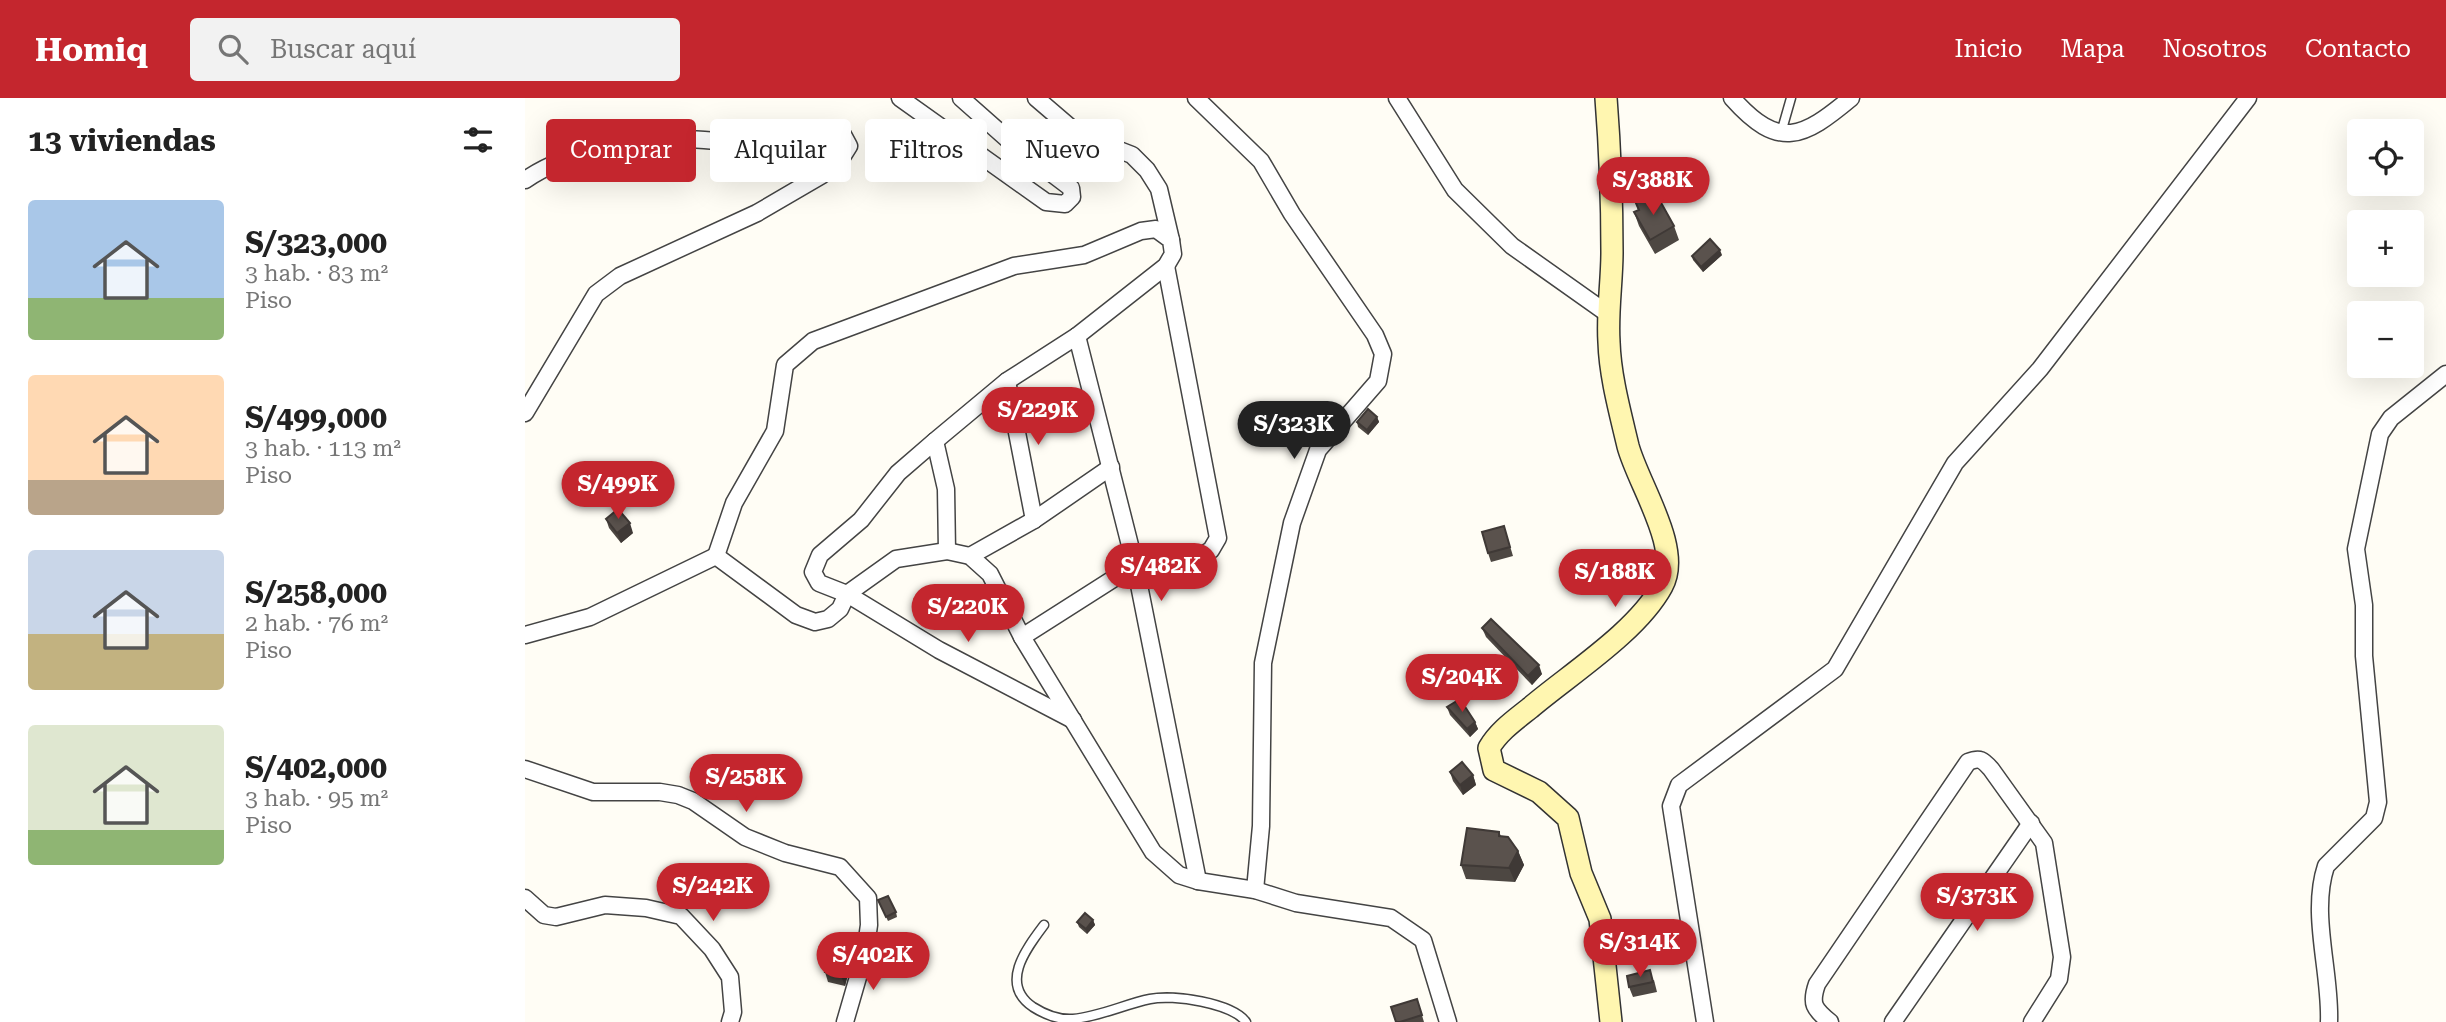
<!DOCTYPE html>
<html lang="es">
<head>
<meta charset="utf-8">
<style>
  :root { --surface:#fff; --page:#f2f2f2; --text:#222; --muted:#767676; --accent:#c4262e }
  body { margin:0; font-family:"Roboto Serif",serif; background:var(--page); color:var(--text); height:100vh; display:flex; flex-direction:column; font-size:26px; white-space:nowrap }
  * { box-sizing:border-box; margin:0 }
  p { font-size:23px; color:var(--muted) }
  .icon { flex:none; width:38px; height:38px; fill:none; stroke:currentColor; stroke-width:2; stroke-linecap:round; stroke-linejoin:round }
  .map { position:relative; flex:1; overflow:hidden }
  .details { display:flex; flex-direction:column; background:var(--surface); width:525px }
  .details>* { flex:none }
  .guide { position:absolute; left:21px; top:21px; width:665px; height:63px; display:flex; gap:14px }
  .controls { position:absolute; left:1822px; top:21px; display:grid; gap:14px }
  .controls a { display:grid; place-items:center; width:77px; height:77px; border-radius:7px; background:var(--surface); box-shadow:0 7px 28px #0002; font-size:35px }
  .price { position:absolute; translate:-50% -60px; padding:0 16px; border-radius:24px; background:var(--accent); color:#fff; font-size:23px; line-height:46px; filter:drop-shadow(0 2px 4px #0008) }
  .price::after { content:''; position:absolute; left:50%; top:42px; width:21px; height:16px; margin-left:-10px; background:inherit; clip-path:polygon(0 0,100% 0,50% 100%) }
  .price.on { background:#222; color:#fff }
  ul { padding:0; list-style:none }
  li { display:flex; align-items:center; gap:21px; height:175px; padding:0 28px }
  li span { display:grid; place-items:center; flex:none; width:196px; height:140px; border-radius:7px; color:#555 }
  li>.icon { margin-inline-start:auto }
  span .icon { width:84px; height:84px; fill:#fffc; stroke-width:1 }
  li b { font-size:30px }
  h2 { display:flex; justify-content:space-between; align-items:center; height:84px; padding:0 28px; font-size:30px }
  .chip { padding:0 24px; border-radius:7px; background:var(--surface); box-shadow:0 7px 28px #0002; font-size:24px; line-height:63px }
  .chip.on { background:var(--accent); color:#fff }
  header { display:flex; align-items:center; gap:42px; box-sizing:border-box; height:98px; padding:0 35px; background:var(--accent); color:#fff }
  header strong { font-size:33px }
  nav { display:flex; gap:38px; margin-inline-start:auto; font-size:24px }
  .search { width:490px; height:63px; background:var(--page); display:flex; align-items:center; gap:18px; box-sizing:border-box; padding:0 24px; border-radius:7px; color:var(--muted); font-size:26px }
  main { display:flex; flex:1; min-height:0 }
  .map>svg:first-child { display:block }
</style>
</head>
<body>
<header>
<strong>Homiq</strong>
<div class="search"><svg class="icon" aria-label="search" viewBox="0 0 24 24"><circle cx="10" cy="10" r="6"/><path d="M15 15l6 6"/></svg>Buscar aquí</div>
<nav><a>Inicio</a><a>Mapa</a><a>Nosotros</a><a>Contacto</a></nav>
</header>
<main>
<section class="details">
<h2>13 viviendas<svg class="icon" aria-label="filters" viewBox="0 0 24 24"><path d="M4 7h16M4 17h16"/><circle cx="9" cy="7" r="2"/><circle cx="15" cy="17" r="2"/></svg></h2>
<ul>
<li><span style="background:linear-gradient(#a9c7e8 70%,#8fb573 0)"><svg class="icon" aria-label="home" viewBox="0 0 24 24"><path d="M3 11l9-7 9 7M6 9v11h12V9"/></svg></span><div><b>S/323,000</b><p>3 hab. · 83 m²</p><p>Piso</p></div></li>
<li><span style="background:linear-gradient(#ffd9b3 75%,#b9a48a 0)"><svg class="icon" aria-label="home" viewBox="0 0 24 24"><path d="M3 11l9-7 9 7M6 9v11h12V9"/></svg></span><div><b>S/499,000</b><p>3 hab. · 113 m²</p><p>Piso</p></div></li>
<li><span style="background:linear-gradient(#c9d6e8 60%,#c2b280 0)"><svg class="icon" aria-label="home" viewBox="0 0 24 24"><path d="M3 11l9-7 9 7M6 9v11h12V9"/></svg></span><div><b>S/258,000</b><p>2 hab. · 76 m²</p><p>Piso</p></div></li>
<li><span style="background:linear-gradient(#dfe7d0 75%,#8fb573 0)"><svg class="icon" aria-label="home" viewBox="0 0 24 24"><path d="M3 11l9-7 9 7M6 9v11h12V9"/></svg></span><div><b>S/402,000</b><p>3 hab. · 95 m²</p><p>Piso</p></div></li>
</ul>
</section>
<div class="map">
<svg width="1921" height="924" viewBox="0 0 1921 924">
  <rect width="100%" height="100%" fill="#fffdf5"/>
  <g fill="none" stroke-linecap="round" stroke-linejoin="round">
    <g stroke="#444" stroke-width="11">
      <g id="lane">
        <polyline points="1256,35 1266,0"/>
        <path d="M519,827C501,851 474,886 508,909C519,916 534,922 548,921C574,919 600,906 625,901C648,896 707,905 721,924"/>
      </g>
    </g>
    <g stroke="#444" stroke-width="19">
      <g id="street">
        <polyline points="375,0 521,104 540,106 547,99 546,90 489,47 436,0"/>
        <polyline points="511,0 553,36 607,57 622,72 634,91 646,142"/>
        <polyline points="671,0 736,63 767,116 850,237 858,256 853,283 793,352 767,425 738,565 736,728 730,792"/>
        <polyline points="872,0 930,92 987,148 1083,216"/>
        <path d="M1207,0C1254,53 1278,40 1326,0"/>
        <path d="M0,82C43,53 107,40 159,41C183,41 205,46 229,44C259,41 288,25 317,35L324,48L314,64L297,77L232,115L95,178L71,196L0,315"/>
        <polyline points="552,238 610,467 673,783"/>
        <polyline points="482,283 509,422"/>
        <polyline points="410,343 421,391 422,453"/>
        <polyline points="191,458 209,405 250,333 260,267 288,243 489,168 559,157 616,133 631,131 646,142 648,156 641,168 552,238 482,283 410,343 373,375 336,422 295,457 288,474 294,485 322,496 414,552 548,622"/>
        <polyline points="445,458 509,422 586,369"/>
        <polyline points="0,537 65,519 191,458 271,517 290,524 303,521 315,511 322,496 371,461 422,453 445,458 465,476 497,539 628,754 654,777 673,783 730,792 771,805 866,820 898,842 923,924"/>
        <polyline points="497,539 610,467 679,456 686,452 693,440 641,168"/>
        <polyline points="0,671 68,694 135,694 153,697 168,703 220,739 260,755 315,769 343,800 344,827 340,855 320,924"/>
        <polyline points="0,800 19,817 31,819 80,807 121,810 156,818 187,851 205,879 208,914 205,924"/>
        <polyline points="1180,924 1146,708 1154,687 1310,571 1430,365 1515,271 1723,0"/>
        <path d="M1305,924C1289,911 1285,906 1292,886L1443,664C1455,659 1458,662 1466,671L1519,745L1537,859L1534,881L1507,924"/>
        <polyline points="1368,924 1506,725"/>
        <path d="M1804,924C1806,874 1785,816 1801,768L1849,720L1853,704L1839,558V507L1831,451L1855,336L1866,320L1921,276"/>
      </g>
    </g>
    <g stroke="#333" stroke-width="24">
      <path id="secondary" d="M1081,0C1085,51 1087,102 1087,154C1087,184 1082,214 1084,244C1085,278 1095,314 1103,348C1113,386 1158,451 1137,488C1112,534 1045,576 1005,610C990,622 974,633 964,650L969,672L1014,694L1043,720L1056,775L1075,821L1086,924"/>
    </g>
    <use href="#lane" stroke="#fff" stroke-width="8"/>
    <use href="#street" stroke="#fff" stroke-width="16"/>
    <use href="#secondary" stroke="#fff6b0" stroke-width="21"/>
  </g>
  <g fill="#4d4742">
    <polygon points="1110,103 1125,106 1149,128 1154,142 1130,156 1114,128 1109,114 1113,112"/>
    <polygon points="1197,157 1178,174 1168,162 1167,158"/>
    <polygon points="852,319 854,324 843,337 833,329 832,324"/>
    <polygon points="81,421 108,435 96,445 84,430"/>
    <polygon points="979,428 988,458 966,464 963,455"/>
    <polygon points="957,530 1017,576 1007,587 961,539"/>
    <polygon points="922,609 950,624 953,631 945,639 925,617"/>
    <polygon points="925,674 948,677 951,687 938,697 928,683"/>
    <polygon points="974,734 976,738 993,753 999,767 990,784 941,781 936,767"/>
    <polygon points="353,802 371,814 372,819 363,823"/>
    <polygon points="568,822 570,827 562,836 554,829 552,824"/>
    <polygon points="324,872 320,888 303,884 300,874"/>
    <polygon points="1129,882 1132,894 1108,899 1104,889"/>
    <polygon points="892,901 899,924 871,924"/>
  </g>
  <g fill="#3f3936">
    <polygon points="1195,152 1197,157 1178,174 1176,169"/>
    <polygon points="852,319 854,324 843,337 842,332"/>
    <polygon points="105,425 108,435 96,445 92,435"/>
    <polygon points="1014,567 1017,576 1007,587 1003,578"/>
    <polygon points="950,624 953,631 945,639 942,631"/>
    <polygon points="948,677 951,687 938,697 935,687"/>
    <polygon points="993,753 999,767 990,784 984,770"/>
    <polygon points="568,822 570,827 562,836 561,831"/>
    <polygon points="321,863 324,872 320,888 316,878"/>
  </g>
  <g fill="#5a524d" stroke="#3f3936" stroke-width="2">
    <polygon points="1120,97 1125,106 1134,101 1149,128 1125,142 1109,114 1114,112 1110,103"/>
    <polygon points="1185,141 1195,152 1176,169 1167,158"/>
    <polygon points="843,311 852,319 842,332 832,324"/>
    <polygon points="93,411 105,425 92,435 81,421"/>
    <polygon points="979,428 985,449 963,455 957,434"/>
    <polygon points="966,521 1014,567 1003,578 957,530"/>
    <polygon points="935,601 950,624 942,631 922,609"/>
    <polygon points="937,664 948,677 935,687 925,674"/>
    <polygon points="942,730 974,734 974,738 983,739 993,753 984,770 936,767"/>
    <polygon points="363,798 371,814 361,819 353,802"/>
    <polygon points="560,815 568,822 561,831 552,824"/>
    <polygon points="304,859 321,863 316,878 300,874"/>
    <polygon points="1125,872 1128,884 1104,889 1102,878"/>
    <polygon points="892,901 897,917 875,924 871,924 866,909"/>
  </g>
</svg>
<div class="controls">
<a><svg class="icon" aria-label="locate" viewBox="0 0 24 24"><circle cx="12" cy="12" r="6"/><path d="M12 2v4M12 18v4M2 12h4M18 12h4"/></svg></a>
<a>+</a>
<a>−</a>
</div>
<b class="price" style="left:1128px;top:119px">S/388K</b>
<b class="price" style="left:513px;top:349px">S/229K</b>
<b class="price on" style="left:769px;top:363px">S/323K</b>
<b class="price" style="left:93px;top:423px">S/499K</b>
<b class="price" style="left:636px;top:505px">S/482K</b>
<b class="price" style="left:1090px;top:511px">S/188K</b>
<b class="price" style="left:443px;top:546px">S/220K</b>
<b class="price" style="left:937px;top:616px">S/204K</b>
<b class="price" style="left:221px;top:716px">S/258K</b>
<b class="price" style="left:188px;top:825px">S/242K</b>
<b class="price" style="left:1452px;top:835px">S/373K</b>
<b class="price" style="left:1115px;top:881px">S/314K</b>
<b class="price" style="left:348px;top:894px">S/402K</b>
<div class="guide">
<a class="chip on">Comprar</a>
<a class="chip">Alquilar</a>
<a class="chip">Filtros</a>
<a class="chip">Nuevo</a>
</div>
</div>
</main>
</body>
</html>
